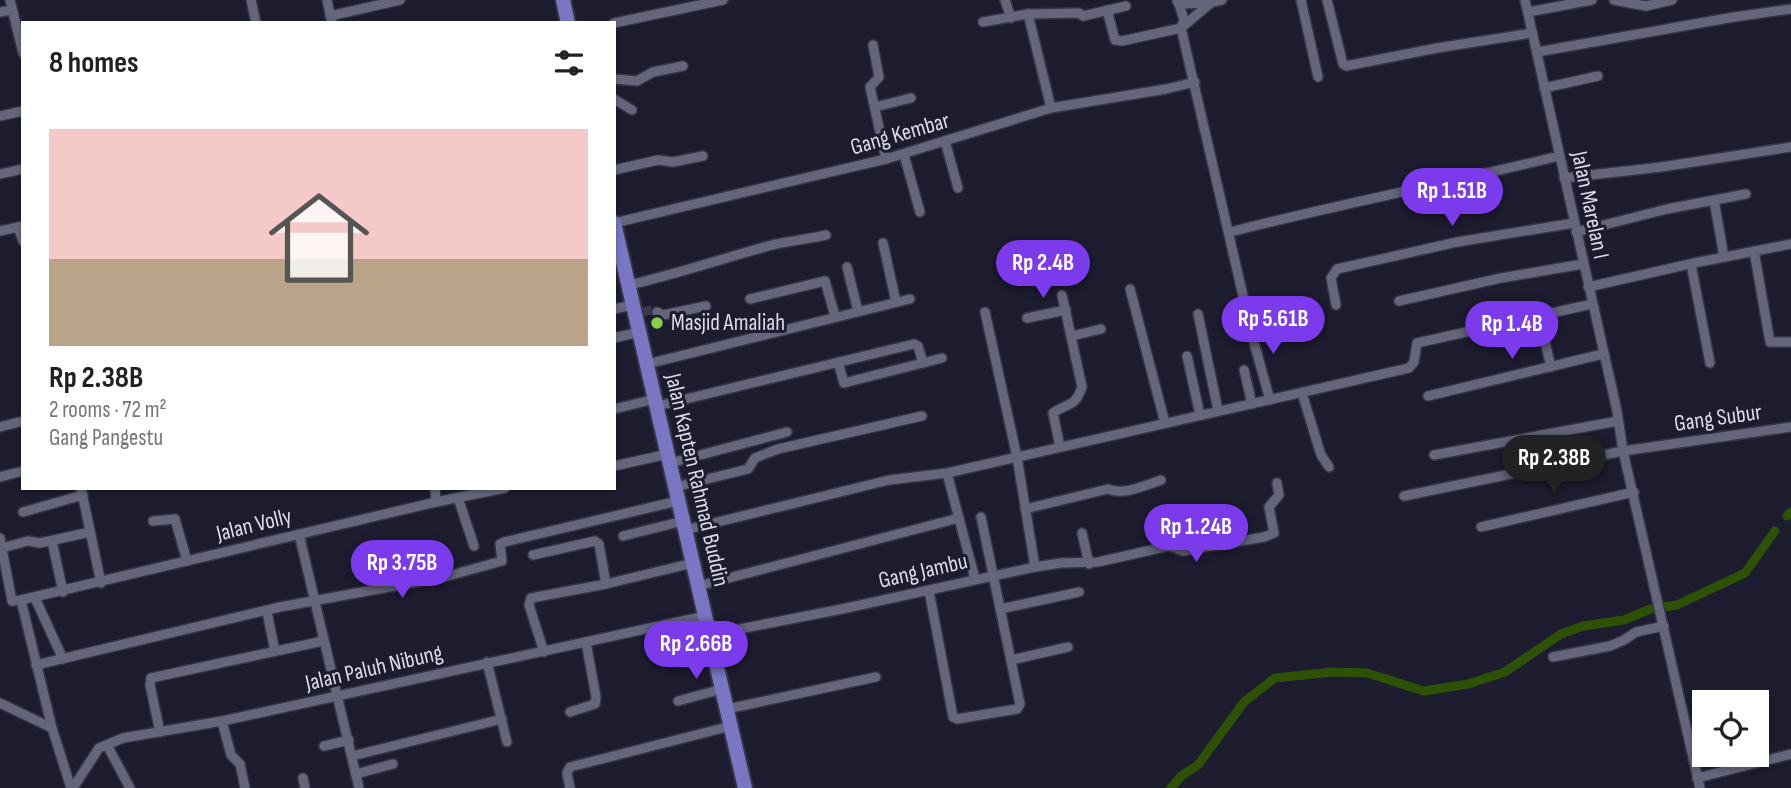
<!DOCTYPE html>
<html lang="en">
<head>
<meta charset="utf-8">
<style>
  :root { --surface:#fff; --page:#f2f2f2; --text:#202124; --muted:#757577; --accent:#7c3aed }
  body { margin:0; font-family:"Sofia Sans Condensed",sans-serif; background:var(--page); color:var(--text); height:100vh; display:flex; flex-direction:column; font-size:26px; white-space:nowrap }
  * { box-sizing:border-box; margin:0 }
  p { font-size:23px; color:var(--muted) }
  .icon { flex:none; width:38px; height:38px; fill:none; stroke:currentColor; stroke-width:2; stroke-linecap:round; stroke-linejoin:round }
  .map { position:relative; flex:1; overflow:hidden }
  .drawer { position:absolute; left:21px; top:21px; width:595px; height:469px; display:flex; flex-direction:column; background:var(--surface); border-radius:0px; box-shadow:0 2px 5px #0004 }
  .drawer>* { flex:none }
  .buttons { position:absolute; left:1692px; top:690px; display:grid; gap:14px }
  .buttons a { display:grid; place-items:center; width:77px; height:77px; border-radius:0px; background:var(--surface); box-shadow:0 2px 5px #0004; font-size:35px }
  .price { position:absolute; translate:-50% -60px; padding:0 16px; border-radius:24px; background:var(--accent); color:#fff; font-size:23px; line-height:46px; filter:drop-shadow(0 2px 4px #0008) }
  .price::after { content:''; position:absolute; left:50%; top:42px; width:21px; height:16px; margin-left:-10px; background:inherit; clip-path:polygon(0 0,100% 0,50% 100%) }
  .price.active { background:#222; color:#fff }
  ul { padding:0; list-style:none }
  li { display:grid; align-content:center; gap:14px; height:371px; padding:0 28px }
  li span { display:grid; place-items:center; height:217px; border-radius:0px; color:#555 }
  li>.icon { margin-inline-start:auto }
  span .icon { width:126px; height:126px; fill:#fffc; stroke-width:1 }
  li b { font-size:30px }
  h2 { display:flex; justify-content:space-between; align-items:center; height:84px; padding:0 28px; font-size:30px }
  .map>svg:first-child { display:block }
</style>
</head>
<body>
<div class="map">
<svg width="1791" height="788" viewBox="0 0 1791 788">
  <rect width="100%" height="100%" fill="#1d1d2f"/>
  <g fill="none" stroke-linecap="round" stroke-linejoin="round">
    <g stroke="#2d5205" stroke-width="9">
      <polyline points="1787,516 1791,512"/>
      <polyline points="1171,788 1181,776 1198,765 1244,702 1275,678 1332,672 1367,673 1424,691 1468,684 1505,672 1561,634 1583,626 1624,620 1650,609 1677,605 1745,573 1775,531"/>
    </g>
    <polyline stroke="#3a3a4b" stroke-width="9" stroke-dasharray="9 4.5" stroke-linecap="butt" points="643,312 654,309 657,312"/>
    <g stroke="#363645" stroke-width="12">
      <g id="street">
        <polyline points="10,0 23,53"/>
        <polyline points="251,0 256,23"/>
        <polyline points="327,0 332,23"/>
        <polyline points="1005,0 1011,18"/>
        <polyline points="1301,0 1318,77"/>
        <polyline points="1327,0 1343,64 1346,66 1437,48 1532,33"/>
        <polyline points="1525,0 1617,411 1623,451 1700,788"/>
        <polyline points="1614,0 1646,6 1672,0"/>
        <polyline points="1177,1 1179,4 1210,3"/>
        <polyline points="1179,4 1184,20 1181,28 1253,339 1270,400"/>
        <polyline points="1107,10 1115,40 1122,41 1181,28 1212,2 1222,0"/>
        <polyline points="0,12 12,10"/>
        <polyline points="1528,12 1592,0"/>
        <polyline points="330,16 400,0"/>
        <polyline points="983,22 1028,14"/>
        <polyline points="614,23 723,0"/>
        <polyline points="873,45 879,77 870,87 886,159"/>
        <polyline points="1537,52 1734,17 1791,9"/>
        <polyline points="614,79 637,81 653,72 683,66"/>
        <polyline points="1544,88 1598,76"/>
        <polyline points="614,99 632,110"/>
        <polyline points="875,107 911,98"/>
        <polyline points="1051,108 1028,14 1079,13 1083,16 1126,6"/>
        <polyline points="0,116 23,111"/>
        <polyline points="945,141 958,188"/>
        <polyline points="904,155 920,212"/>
        <polyline points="614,170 658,160 673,162 703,156"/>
        <polyline points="0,174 23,169"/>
        <polyline points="1564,178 1661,167 1791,147"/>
        <polyline points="1714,200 1724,257"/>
        <polyline points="614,223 886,159 1051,108 1166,89 1195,82"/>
        <polyline points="18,227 23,241"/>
        <polyline points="0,231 23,226"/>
        <path d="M1230,232C1339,204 1450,183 1559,156"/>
        <polyline points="1576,232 1667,209 1746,194"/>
        <polyline points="883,243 896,302"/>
        <polyline points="1754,251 1770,342 1791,342"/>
        <polyline points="1691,264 1710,363"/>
        <polyline points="847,267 858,311"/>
        <path d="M629,285C677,274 724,258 772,245C789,241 808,239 826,235"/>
        <polyline points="1588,287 1694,263 1791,244"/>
        <polyline points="1130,289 1165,423"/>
        <polyline points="750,299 825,281 835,316"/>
        <polyline points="1399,301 1501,278 1583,264"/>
        <polyline points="1336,305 1331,278 1337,269 1457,242 1574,223"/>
        <polyline points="614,309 633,305"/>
        <polyline points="657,312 663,315 706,306"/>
        <polyline points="985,312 1017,457 1035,567"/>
        <polyline points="1198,314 1218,410"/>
        <polyline points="1539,317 1551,367"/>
        <polyline points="1027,318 1066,310"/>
        <polyline points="1072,336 1101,329"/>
        <polyline points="614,338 639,332"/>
        <polyline points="1187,356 1200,415"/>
        <polyline points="838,362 844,383 942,358"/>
        <polyline points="647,364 910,299"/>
        <polyline points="1244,370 1252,404"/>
        <polyline points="1302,393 1321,455 1329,467"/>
        <polyline points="1428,396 1603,354"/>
        <polyline points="657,406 914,344 918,346 923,363"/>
        <polyline points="614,409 655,399"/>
        <polyline points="0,427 23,421"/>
        <path d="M1060,447L1053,413C1068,402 1075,408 1082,387L1062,295"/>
        <polyline points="1434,455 1618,421"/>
        <polyline points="670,463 787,432"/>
        <polyline points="614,466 668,454"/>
        <polyline points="947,473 975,579"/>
        <polyline points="0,477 23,471"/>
        <polyline points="675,487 748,469 755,458 778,449 922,416"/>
        <polyline points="81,488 101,583"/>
        <polyline points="435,488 436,502"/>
        <polyline points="1404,496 1623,451 1791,427"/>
        <polyline points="458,498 474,546"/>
        <path d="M1025,509L1108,489C1123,496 1146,485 1161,480"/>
        <polyline points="23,512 83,495"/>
        <polyline points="153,521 175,519 187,561"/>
        <polyline points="1481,527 1634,492"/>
        <polyline points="685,530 889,480 947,473 1409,368 1414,362 1417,343 1592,304"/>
        <polyline points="1082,533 1089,564"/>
        <polyline points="299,534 359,788"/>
        <polyline points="623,536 683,521"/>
        <polyline points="0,538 12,601 21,600 436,502 505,488"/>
        <polyline points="52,541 63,592"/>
        <polyline points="2,548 28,541 40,543 90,532"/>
        <polyline points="533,555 595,541 599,544 606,584"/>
        <polyline points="698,586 959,518"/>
        <polyline points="929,591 953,717 957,719 1017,709 1020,704 981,517"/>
        <polyline points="35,598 63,659"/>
        <polyline points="21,600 52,728 71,788"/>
        <polyline points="1000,609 1079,592"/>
        <polyline points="267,612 275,651"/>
        <polyline points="709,635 842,609 1035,567 1061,563 1098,562 1169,546 1183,551 1264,537 1274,533 1269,507 1279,495 1277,483"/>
        <polyline points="544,652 529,605 531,598 606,584 693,563"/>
        <polyline points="1553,657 1610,646 1624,640 1636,632 1664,626"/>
        <polyline points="1011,660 1068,647"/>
        <polyline points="487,662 507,742"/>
        <polyline points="36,665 280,607 444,577 502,561 500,544 504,542 678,501"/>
        <polyline points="678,701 722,689"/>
        <polyline points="0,703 52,728"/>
        <polyline points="727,709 876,677"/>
        <polyline points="570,712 595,704 596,697 586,642"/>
        <polyline points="222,721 231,755 240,764 245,788"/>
        <polyline points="160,732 150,685 151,678 323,641"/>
        <polyline points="107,745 130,788"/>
        <polyline points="324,746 349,740"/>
        <polyline points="352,756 502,719"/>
        <polyline points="356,774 393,764"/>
        <polyline points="303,778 305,788"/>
        <polyline points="1697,778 1791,754"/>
        <polyline points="73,788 99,748 123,738 222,721 705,616"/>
        <polyline points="570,788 567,773 570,767 731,726"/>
      </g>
    </g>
    <g stroke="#363645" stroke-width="18">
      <g id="primary">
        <polyline points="563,0 568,23"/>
        <polyline points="614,223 745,788"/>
      </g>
    </g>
    <use href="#street" stroke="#65667c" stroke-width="9"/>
    <use href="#primary" stroke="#7976c3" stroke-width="14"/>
  </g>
  <circle fill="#87cf4a" stroke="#1d1d2f" stroke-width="2.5" cx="657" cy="323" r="7"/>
  <g text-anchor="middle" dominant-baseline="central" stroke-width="6" stroke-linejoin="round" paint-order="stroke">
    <g font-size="23" fill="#dbdce9" stroke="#1d1d2f">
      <text transform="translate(900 134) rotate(-16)">Gang Kembar</text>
      <text transform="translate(1590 205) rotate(78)">Jalan Marelan I</text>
      <text transform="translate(1718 418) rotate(-8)">Gang Subur</text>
      <text transform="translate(697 480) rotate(77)">Jalan Kapten Rahmad Buddin</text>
      <text transform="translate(254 525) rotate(-14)">Jalan Volly</text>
      <text transform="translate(923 571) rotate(-13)">Gang Jambu</text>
      <text transform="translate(374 668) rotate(-13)">Jalan Paluh Nibung</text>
    </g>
    <g font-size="23" fill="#dbdce9" stroke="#1d1d2f" text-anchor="start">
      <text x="671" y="323">Masjid Amaliah</text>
    </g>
  </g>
</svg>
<div class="buttons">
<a><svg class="icon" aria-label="locate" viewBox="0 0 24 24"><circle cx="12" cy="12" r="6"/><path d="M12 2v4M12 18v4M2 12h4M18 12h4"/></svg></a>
</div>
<b class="price" style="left:1452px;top:228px">Rp 1.51B</b>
<b class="price" style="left:1043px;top:300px">Rp 2.4B</b>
<b class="price" style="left:1273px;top:356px">Rp 5.61B</b>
<b class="price" style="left:1512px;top:361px">Rp 1.4B</b>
<b class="price active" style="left:1554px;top:495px">Rp 2.38B</b>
<b class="price" style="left:1196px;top:564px">Rp 1.24B</b>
<b class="price" style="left:402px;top:600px">Rp 3.75B</b>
<b class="price" style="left:696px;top:681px">Rp 2.66B</b>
<section class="drawer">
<h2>8 homes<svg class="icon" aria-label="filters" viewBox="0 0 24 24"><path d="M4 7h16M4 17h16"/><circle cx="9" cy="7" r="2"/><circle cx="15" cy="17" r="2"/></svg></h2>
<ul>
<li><span style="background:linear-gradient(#f6c9c9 60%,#b9a48a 0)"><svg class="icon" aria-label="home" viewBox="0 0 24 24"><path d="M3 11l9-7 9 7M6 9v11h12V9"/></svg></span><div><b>Rp 2.38B</b><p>2 rooms · 72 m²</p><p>Gang Pangestu</p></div></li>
</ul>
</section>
</div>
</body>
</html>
